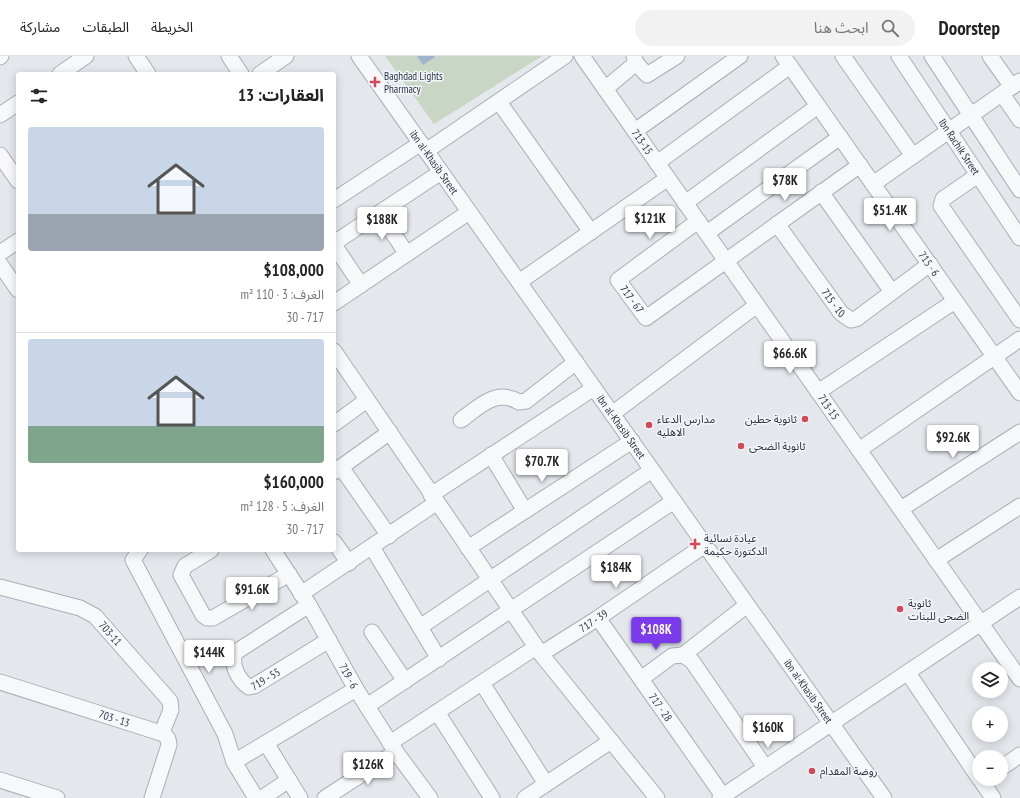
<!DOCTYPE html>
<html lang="ar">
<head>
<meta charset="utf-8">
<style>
  :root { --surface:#fff; --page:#f2f2f2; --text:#222; --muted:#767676; --line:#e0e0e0; --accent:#7c3aed }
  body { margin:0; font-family:"PT Sans Narrow","Noto Sans Arabic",sans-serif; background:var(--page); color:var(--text); direction:rtl; height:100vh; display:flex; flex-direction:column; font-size:15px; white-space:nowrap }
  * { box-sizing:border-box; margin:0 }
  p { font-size:13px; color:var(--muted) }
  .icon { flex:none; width:22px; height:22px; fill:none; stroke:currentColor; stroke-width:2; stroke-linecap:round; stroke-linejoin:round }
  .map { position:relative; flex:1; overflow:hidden; direction:ltr }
  .details { position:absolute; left:16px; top:16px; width:320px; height:480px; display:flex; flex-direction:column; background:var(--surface); border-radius:4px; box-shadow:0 2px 10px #0003; direction:rtl }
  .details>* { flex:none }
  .tools { position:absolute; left:972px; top:606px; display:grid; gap:8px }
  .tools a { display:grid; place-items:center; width:36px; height:36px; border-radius:50%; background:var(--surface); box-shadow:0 2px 10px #0003; font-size:20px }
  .price { position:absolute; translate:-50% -34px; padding:0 9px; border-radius:4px; background:#fff; color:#222; font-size:13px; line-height:26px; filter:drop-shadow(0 1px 2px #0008) }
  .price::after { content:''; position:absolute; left:50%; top:24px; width:12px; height:9px; margin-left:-6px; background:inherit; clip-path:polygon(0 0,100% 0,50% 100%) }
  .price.on { background:var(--accent); color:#fff }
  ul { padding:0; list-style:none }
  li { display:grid; align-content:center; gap:8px; height:212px; padding:0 12px }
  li+li { border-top:1px solid var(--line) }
  li span { display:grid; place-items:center; height:124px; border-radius:4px; color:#555 }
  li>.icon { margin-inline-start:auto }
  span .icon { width:72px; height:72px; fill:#fffc; stroke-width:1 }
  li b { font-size:17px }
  h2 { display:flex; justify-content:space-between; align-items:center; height:48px; padding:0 12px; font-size:17px }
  header { display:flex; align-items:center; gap:24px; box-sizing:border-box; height:56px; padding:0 20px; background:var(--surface); border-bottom:1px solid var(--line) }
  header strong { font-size:19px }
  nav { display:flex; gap:22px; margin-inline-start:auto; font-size:14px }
  .search { width:280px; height:36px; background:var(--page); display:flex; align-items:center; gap:10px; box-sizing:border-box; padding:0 14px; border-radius:22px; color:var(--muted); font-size:15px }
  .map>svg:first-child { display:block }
</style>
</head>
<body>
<header>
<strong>Doorstep</strong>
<div class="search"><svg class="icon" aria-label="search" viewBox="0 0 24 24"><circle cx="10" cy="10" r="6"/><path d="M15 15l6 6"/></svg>ابحث هنا</div>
<nav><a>الخريطة</a><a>الطبقات</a><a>مشاركة</a></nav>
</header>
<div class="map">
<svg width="1020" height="742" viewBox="0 0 1020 742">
  <rect width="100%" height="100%" fill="#e4e7ec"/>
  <polygon fill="#c9d6c5" points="385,0 542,0 434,68"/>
  <polygon fill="#9fb4cc" points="417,0 434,0 435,1 423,9"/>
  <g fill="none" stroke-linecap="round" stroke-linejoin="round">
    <g stroke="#a9aeb7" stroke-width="17">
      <g id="minor">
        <polyline points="136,0 148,18"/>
        <polyline points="229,0 241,18"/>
        <path id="s1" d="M359,0L884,742"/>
        <path id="s2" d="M582,0L1020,623"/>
        <polyline points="634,0 636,7 647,19 677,0"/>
        <path id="s3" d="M783,0L1020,337"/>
        <polyline points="843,0 913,100"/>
        <path id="s4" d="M899,0L1020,182"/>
        <polyline points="932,0 1020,134"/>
        <polyline points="990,0 1012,31"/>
        <polyline points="0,1 1,0"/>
        <polyline points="60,18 86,0"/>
        <polyline points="260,18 286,0"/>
        <polyline points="605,33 636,7"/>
        <polyline points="1002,38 1020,64"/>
        <polyline points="499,46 591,176"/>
        <polyline points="0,59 18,47"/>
        <polyline points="635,75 740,0"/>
        <polyline points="426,95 565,0"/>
        <polyline points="0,99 18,125"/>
        <polyline points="657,107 790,10"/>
        <polyline points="978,119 943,143 941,150 1020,264"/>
        <polyline points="873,128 1020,25"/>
        <polyline points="821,136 892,236"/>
        <polyline points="334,144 421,87"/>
        <polyline points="685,147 818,50"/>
        <polyline points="379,157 407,198"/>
        <path id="s5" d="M698,165L618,224L646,262L860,109"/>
        <path id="s6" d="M777,168L841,257L851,264L856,263L930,208"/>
        <polyline points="707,177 840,81"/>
        <polyline points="334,187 441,116"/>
        <polyline points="334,189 361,229"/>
        <polyline points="0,197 18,185"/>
        <polyline points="0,208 18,234"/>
        <polyline points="519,226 668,122"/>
        <polyline points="334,247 469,156"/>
        <polyline points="334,295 541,598 657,742"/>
        <polyline points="818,336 955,245"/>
        <polyline points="612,358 757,249"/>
        <path d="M461,364C479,351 496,332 519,346L526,345L576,306"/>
        <polyline points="334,368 367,344"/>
        <polyline points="859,394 1020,283"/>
        <polyline points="491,399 525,455"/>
        <polyline points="341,411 389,480"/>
        <polyline points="334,416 390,376"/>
        <polyline points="431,439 594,332"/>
        <polyline points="901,453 1020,376"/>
        <polyline points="334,486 349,507"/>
        <polyline points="372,491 439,603"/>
        <polyline points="468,492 632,385"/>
        <polyline points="140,494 133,504 225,678 234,706 256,742"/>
        <polyline points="211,494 185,510 181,519 203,559 207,562 213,562 289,518"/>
        <path id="s7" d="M273,494L309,549L356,633L396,696L430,742"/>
        <polyline points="936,504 1020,450"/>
        <path id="s8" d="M0,531L80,552L95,560L170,645L171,654L162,676"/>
        <polyline points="301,538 436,447"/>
        <path id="s9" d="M309,549L236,596C229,607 239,625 249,631L254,630L329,584"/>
        <path id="s10" d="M598,562L723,740"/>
        <polyline points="420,571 652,414"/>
        <polyline points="372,576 405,625"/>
        <path id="s11" d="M541,598L598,562L705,489"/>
        <polyline points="683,599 747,549"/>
        <polyline points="908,617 979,722"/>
        <polyline points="641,623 672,600 683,599 692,605 765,711"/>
        <path id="s12" d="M0,626L164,678L168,683L169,689L152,742"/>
        <polyline points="482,627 546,728"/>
        <polyline points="367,650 674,445"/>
        <polyline points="437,656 492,742"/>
        <polyline points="266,687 300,742"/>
        <polyline points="390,687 536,591"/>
        <polyline points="234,706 356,633"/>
        <polyline points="1001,712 1020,699"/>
        <polyline points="980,723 993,742"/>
        <polyline points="0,724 57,742"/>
        <polyline points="262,742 289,724"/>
        <polyline points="325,742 396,696"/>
        <polyline points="525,742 611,685"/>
        <polyline points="720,742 1020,541"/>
      </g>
    </g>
    <use href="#minor" stroke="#f7f8fa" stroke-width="15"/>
  </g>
  <g fill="#d1495b" stroke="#f4f6f9" stroke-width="1.5">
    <path d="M373 20h4v4h4v4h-4v4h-4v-4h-4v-4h4z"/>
    <circle cx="805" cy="363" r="4"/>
    <circle cx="649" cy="369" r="4"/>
    <circle cx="741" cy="390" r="4"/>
    <path d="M693 482h4v4h4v4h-4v4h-4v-4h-4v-4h4z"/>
    <circle cx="900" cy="553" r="4"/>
    <circle cx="812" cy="715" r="4"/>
  </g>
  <g text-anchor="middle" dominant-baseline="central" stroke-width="3" stroke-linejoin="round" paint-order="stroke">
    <g font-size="11" fill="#2b3445" stroke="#f4f6f9" text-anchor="start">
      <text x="384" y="20">Baghdad Lights<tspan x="384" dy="13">Pharmacy</tspan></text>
      <text x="657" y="363">مدارس الدعاء<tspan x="657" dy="13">الاهليه</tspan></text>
      <text x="797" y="363" text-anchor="end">ثانوية حطين</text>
      <text x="749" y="390">ثانوية الضحى</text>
      <text x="704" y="482">عيادة نسائية<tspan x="704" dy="13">الدكتورة حكيمة</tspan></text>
      <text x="908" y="547">ثانوية<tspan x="908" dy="13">الضحى للبنات</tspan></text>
      <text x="820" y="715">روضة المقدام</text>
    </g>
    <g font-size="11" fill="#2b3445" stroke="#f4f6f9">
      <text stroke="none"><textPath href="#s2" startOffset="105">713-15</textPath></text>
      <text stroke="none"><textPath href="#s4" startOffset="109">Ibn Rachik Street</textPath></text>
      <text stroke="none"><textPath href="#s1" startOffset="130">ibn al-Khasib Street</textPath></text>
      <text stroke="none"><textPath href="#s3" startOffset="254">715 - 6</textPath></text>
      <text stroke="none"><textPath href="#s5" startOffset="123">717 - 67</textPath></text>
      <text stroke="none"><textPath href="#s6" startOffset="97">715 - 10</textPath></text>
      <text stroke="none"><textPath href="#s2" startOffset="429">713-15</textPath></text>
      <text stroke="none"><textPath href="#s1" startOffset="454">ibn al-Khasib Street</textPath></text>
      <text stroke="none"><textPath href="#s11" startOffset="62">717 - 39</textPath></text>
      <text stroke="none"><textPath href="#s8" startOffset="123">703-11</textPath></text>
      <text stroke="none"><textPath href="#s9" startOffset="146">719 - 55</textPath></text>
      <text stroke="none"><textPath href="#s7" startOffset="147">719 - 6</textPath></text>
      <text stroke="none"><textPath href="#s1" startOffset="778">ibn al-Khasib Street</textPath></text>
      <text stroke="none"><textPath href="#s10" startOffset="109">717 - 28</textPath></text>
      <text stroke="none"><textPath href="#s12" startOffset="120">703 - 13</textPath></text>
    </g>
  </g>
</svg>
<div class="tools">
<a><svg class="icon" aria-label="layers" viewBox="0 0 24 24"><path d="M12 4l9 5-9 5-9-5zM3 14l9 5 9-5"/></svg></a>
<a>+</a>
<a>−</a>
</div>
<b class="price" style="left:785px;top:146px">$78K</b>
<b class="price" style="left:890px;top:176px">$51.4K</b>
<b class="price" style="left:650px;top:184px">$121K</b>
<b class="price" style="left:382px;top:185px">$188K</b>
<b class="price" style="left:790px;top:319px">$66.6K</b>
<b class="price" style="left:953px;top:403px">$92.6K</b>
<b class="price" style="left:542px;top:427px">$70.7K</b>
<b class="price" style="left:616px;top:533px">$184K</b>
<b class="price" style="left:252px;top:555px">$91.6K</b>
<b class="price on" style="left:656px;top:595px">$108K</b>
<b class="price" style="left:209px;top:618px">$144K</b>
<b class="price" style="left:768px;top:693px">$160K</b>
<b class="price" style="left:368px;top:730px">$126K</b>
<section class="details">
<h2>العقارات: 13<svg class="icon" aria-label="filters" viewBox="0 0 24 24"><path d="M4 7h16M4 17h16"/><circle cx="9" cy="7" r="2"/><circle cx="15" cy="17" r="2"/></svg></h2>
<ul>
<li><span style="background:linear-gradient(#c9d6e8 70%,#9aa5b1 0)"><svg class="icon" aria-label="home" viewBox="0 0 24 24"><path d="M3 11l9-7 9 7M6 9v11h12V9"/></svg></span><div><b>$108,000</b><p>الغرف: 3 · 110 m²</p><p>717 - 30</p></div></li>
<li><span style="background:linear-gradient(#c9d6e8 70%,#7fa58c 0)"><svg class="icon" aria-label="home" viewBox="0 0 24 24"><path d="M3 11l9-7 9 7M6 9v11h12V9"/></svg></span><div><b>$160,000</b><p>الغرف: 5 · 128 m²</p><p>717 - 30</p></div></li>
</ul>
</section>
</div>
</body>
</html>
